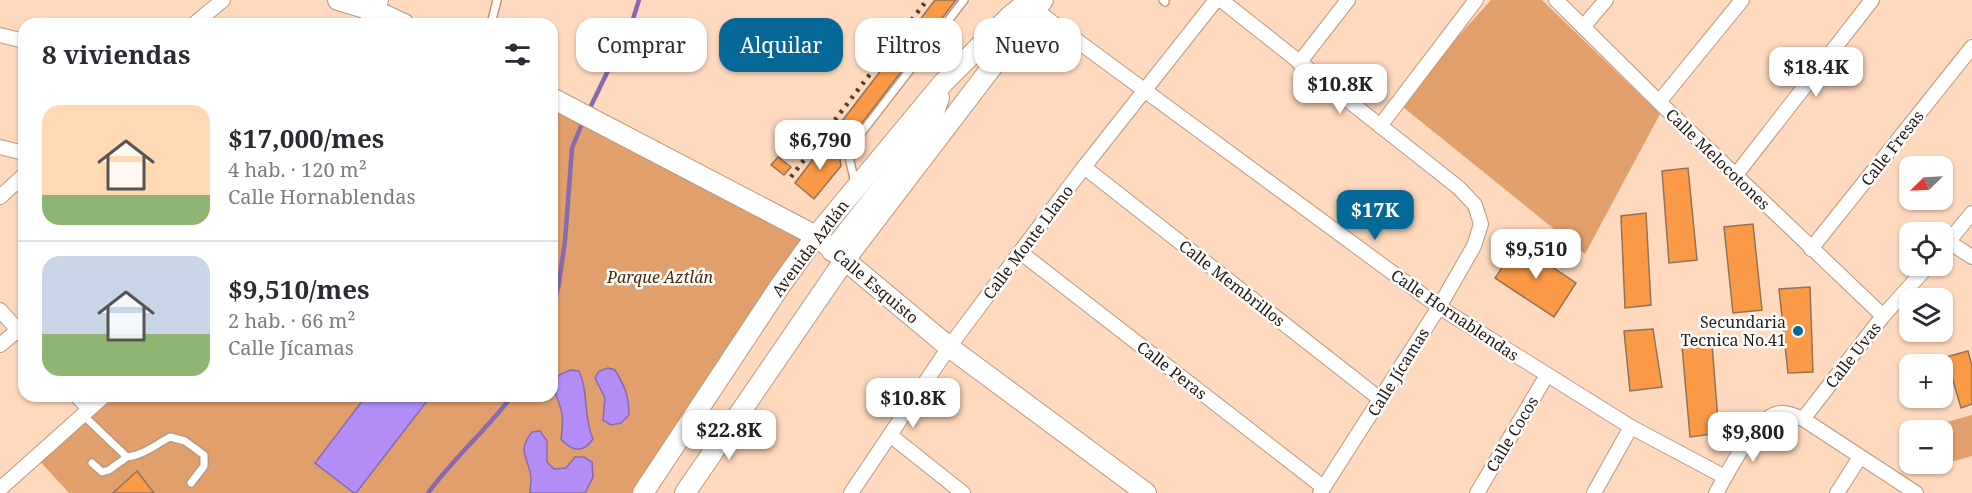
<!DOCTYPE html>
<html lang="es">
<head>
<meta charset="utf-8">
<style>
  :root { --surface:#fff; --page:#f7f7f7; --text:#2b2b33; --muted:#7c7c81; --line:#e1e1e2; --accent:#056896 }
  body { margin:0; font-family:"Noto Serif",serif; background:var(--page); color:var(--text); height:100vh; display:flex; flex-direction:column; font-size:22px; white-space:nowrap }
  * { box-sizing:border-box; margin:0 }
  p { font-size:20px; color:var(--muted) }
  .icon { flex:none; width:33px; height:33px; fill:none; stroke:currentColor; stroke-width:2; stroke-linecap:round; stroke-linejoin:round }
  .map { position:relative; flex:1; overflow:hidden }
  .panel { position:absolute; left:18px; top:18px; width:540px; height:384px; display:flex; flex-direction:column; background:var(--surface); border-radius:18px; box-shadow:0 2px 4px #0004 }
  .panel>* { flex:none }
  .top-card { position:absolute; left:576px; top:18px; width:570px; height:54px; display:flex; gap:12px }
  .needle { width:39px; rotate:246deg }
  .controls { position:absolute; left:1899px; top:156px; display:grid; gap:12px }
  .controls a { display:grid; place-items:center; width:54px; height:54px; border-radius:12px; background:var(--surface); box-shadow:0 2px 4px #0004; font-size:30px }
  .price { position:absolute; translate:-50% -51px; padding:0 14px; border-radius:12px; background:#fff; color:#222; font-size:20px; line-height:39px; filter:drop-shadow(0 2px 3px #0008) }
  .price::after { content:''; position:absolute; left:50%; top:36px; width:18px; height:14px; margin-left:-9px; background:inherit; clip-path:polygon(0 0,100% 0,50% 100%) }
  .price.active { background:var(--accent); color:#fff }
  ul { padding:0; list-style:none }
  li { display:flex; align-items:center; gap:18px; height:150px; padding:0 24px }
  li+li { border-top:2px solid var(--line) }
  li span { display:grid; place-items:center; flex:none; width:168px; height:120px; border-radius:18px; color:#555 }
  li>.icon { margin-inline-start:auto }
  span .icon { width:72px; height:72px; fill:#fffc; stroke-width:1 }
  li b { font-size:26px }
  h2 { display:flex; justify-content:space-between; align-items:center; height:72px; padding:0 24px; font-size:26px }
  .chip { padding:0 21px; border-radius:18px; background:var(--surface); box-shadow:0 2px 4px #0004; font-size:21px; line-height:54px }
  .chip.active { background:var(--accent); color:#fff }
  .map>svg:first-child { display:block }
</style>
</head>
<body>
<div class="map">
<svg width="1972" height="493" viewBox="0 0 1972 493">
  <rect width="100%" height="100%" fill="#ffd9bd"/>
  <g fill="#e19f6b">
    <polygon points="1491,0 1542,0 1660,114 1585,254 1398,103"/>
    <polygon points="552,98 816,236 644,493 69,493 36,457 104,396 552,396"/>
    <polygon points="1972,415 1972,456 1936,466 1935,464 1942,464 1942,430 1926,430 1925,428"/>
  </g>
  <g fill="#b18df5" stroke="#886ab0" stroke-width="1.5">
    <path d="M608,368L615,370C625,386 629,397 629,415L621,423L611,425L603,420L605,398L595,378L599,371Z"/>
    <path d="M571,370L579,371C589,392 583,417 593,439C584,453 572,452 561,439C562,432 563,423 562,415C560,394 539,380 571,370Z"/>
    <polygon points="366,396 421,396 427,401 356,493 354,493 315,463"/>
    <path d="M540,431L547,441V462L554,469L566,468L575,457H584L592,462L593,477L585,493H530C530,488 531,483 531,478C529,457 516,452 532,432Z"/>
  </g>
  <g fill="none" stroke-linecap="round" stroke-linejoin="round">
    <g stroke="#886ab0" stroke-width="4.5">
      <polyline points="588,112 633,19 639,0"/>
      <polyline points="552,313 559,283 565,241 572,148 584,119"/>
      <path d="M428,493C453,459 486,430 512,396"/>
    </g>
  </g>
  <g fill="#fa9a47" stroke="#947258" stroke-width="1.5">
    <polygon points="935,0 956,0 839,153 826,142"/>
    <polygon points="826,142 839,153 841,166 814,199 795,183"/>
    <polygon points="778,157 791,167 784,175 771,165"/>
    <polygon points="1688,168 1697,260 1669,263 1662,171"/>
    <polygon points="1646,213 1651,305 1625,308 1621,216"/>
    <polygon points="1753,224 1762,310 1733,313 1724,227"/>
    <polygon points="1518,244 1576,283 1554,317 1495,278"/>
    <polygon points="1810,287 1813,372 1788,373 1779,289"/>
    <polygon points="1653,329 1662,387 1630,391 1624,331"/>
    <polygon points="1712,344 1719,433 1690,437 1682,346"/>
    <polygon points="1968,351 1972,366 1972,404 1961,408 1946,357"/>
    <polygon points="137,471 154,493 113,493"/>
  </g>
  <g fill="none" stroke-linecap="round" stroke-linejoin="round">
    <g stroke="#bb987d" stroke-width="10">
      <g id="lane">
        <polyline points="1163,0 1165,2"/>
        <polyline points="491,24 497,0"/>
        <polyline points="855,183 849,157 855,141 964,0"/>
        <path d="M83,415L127,457C144,455 155,445 170,437L185,441L204,455V466L191,483"/>
        <polyline points="92,463 102,472 109,470 127,457"/>
      </g>
    </g>
    <g stroke="#bb987d" stroke-width="16">
      <g id="street">
        <polyline points="1221,0 1459,188 1475,205 1481,224 1474,246 1439,307 1320,493"/>
        <polyline points="1556,0 1659,102 1883,316"/>
        <polyline points="1030,6 1439,307 1631,427 1725,477"/>
        <polyline points="194,24 223,0"/>
        <polyline points="364,24 378,12 381,0"/>
        <polyline points="1583,27 1606,0"/>
        <polyline points="0,35 24,41"/>
        <polyline points="1299,63 1348,0"/>
        <polyline points="1659,102 1742,0"/>
        <polyline points="1380,126 1476,0"/>
        <polyline points="0,147 24,153"/>
        <polyline points="1084,167 1380,399"/>
        <polyline points="1735,176 1872,0"/>
        <polyline points="0,197 24,175"/>
        <polyline points="1949,242 1972,257"/>
        <polyline points="1811,249 1972,47"/>
        <polyline points="1942,249 1972,213"/>
        <polyline points="1020,252 1323,487"/>
        <polyline points="0,310 24,337"/>
        <polyline points="0,345 24,325"/>
        <polyline points="77,396 89,409"/>
        <polyline points="1803,419 1883,316 1928,266"/>
        <polyline points="890,435 963,493"/>
        <polyline points="0,489 104,396"/>
        <polyline points="851,493 949,347 1084,167 1216,0"/>
        <polyline points="1477,493 1547,375"/>
        <polyline points="1594,493 1631,427"/>
        <path d="M1716,493C1728,473 1756,415 1780,413C1788,412 1796,416 1803,419L1916,493"/>
        <polyline points="1837,493 1860,457"/>
      </g>
    </g>
    <g stroke="#bb987d" stroke-width="22">
      <g id="secondary">
        <polyline points="338,0 378,12 404,24"/>
        <polyline points="552,98 816,236 949,347 1146,493"/>
        <polyline points="832,251 915,146 933,115 939,98"/>
        <polyline points="643,493 780,286 816,236 943,83 1010,16 1030,0"/>
        <polyline points="685,493 844,261 1043,0"/>
      </g>
    </g>
    <use href="#lane" stroke="#fff" stroke-width="7"/>
    <use href="#street" stroke="#fff" stroke-width="14"/>
    <use href="#secondary" stroke="#fff" stroke-width="20"/>
    <polyline stroke="#503e30" stroke-width="4.5" stroke-dasharray="3 6" stroke-linecap="butt" points="791,177 927,0"/>
  </g>
  <circle fill="#056896" stroke="#fff" stroke-width="2" cx="1798" cy="331" r="6"/>
  <g text-anchor="middle" dominant-baseline="central" stroke-width="5" stroke-linejoin="round" paint-order="stroke">
    <g font-size="16" fill="#281a10" stroke="#fff">
      <text transform="translate(1892 148) rotate(-52)">Calle Fresas</text>
      <text transform="translate(1718 159) rotate(44)">Calle Melocotones</text>
      <text transform="translate(1028 242) rotate(-53)">Calle Monte Llano</text>
      <text transform="translate(810 248) rotate(-53)">Avenida Aztlán</text>
      <text transform="translate(1232 283) rotate(38)">Calle Membrillos</text>
      <text transform="translate(876 286) rotate(40)">Calle Esquisto</text>
      <text transform="translate(1455 315) rotate(34)">Calle Hornablendas</text>
      <text transform="translate(1853 355) rotate(-52)">Calle Uvas</text>
      <text transform="translate(1172 370) rotate(38)">Calle Peras</text>
      <text transform="translate(1398 372) rotate(-58)">Calle Jícamas</text>
      <text transform="translate(1512 434) rotate(-59)">Calle Cocos</text>
    </g>
    <g font-size="16" font-style="italic" fill="#4e2905" stroke="#fff">
      <text x="660" y="277">Parque Aztlán</text>
    </g>
    <g font-size="16" fill="#281a10" stroke="#fff" text-anchor="end">
      <text x="1786" y="322">Secundaria<tspan x="1786" dy="18">Tecnica No.41</tspan></text>
    </g>
  </g>
</svg>
<div class="controls">
<a><svg class="needle" viewBox="-14 -14 28 28"><path d="M0-13l5 13h-10z" fill="#e53935"/><path d="M0 13l5-13h-10z" fill="#7c7c81"/></svg></a>
<a><svg class="icon" aria-label="locate" viewBox="0 0 24 24"><circle cx="12" cy="12" r="6"/><path d="M12 2v4M12 18v4M2 12h4M18 12h4"/></svg></a>
<a><svg class="icon" aria-label="layers" viewBox="0 0 24 24"><path d="M12 4l9 5-9 5-9-5zM3 14l9 5 9-5"/></svg></a>
<a>+</a>
<a>−</a>
</div>
<b class="price" style="left:1816px;top:98px">$18.4K</b>
<b class="price" style="left:1340px;top:115px">$10.8K</b>
<b class="price" style="left:820px;top:171px">$6,790</b>
<b class="price active" style="left:1375px;top:241px">$17K</b>
<b class="price" style="left:1536px;top:280px">$9,510</b>
<b class="price" style="left:913px;top:429px">$10.8K</b>
<b class="price" style="left:729px;top:461px">$22.8K</b>
<b class="price" style="left:1753px;top:463px">$9,800</b>
<div class="top-card">
<a class="chip">Comprar</a>
<a class="chip active">Alquilar</a>
<a class="chip">Filtros</a>
<a class="chip">Nuevo</a>
</div>
<section class="panel">
<h2>8 viviendas<svg class="icon" aria-label="filters" viewBox="0 0 24 24"><path d="M4 7h16M4 17h16"/><circle cx="9" cy="7" r="2"/><circle cx="15" cy="17" r="2"/></svg></h2>
<ul>
<li><span style="background:linear-gradient(#ffd9b3 75%,#8fb573 0)"><svg class="icon" aria-label="home" viewBox="0 0 24 24"><path d="M3 11l9-7 9 7M6 9v11h12V9"/></svg></span><div><b>$17,000/mes</b><p>4 hab. · 120 m²</p><p>Calle Hornablendas</p></div></li>
<li><span style="background:linear-gradient(#c9d6e8 65%,#8fb573 0)"><svg class="icon" aria-label="home" viewBox="0 0 24 24"><path d="M3 11l9-7 9 7M6 9v11h12V9"/></svg></span><div><b>$9,510/mes</b><p>2 hab. · 66 m²</p><p>Calle Jícamas</p></div></li>
</ul>
</section>
</div>
</body>
</html>
